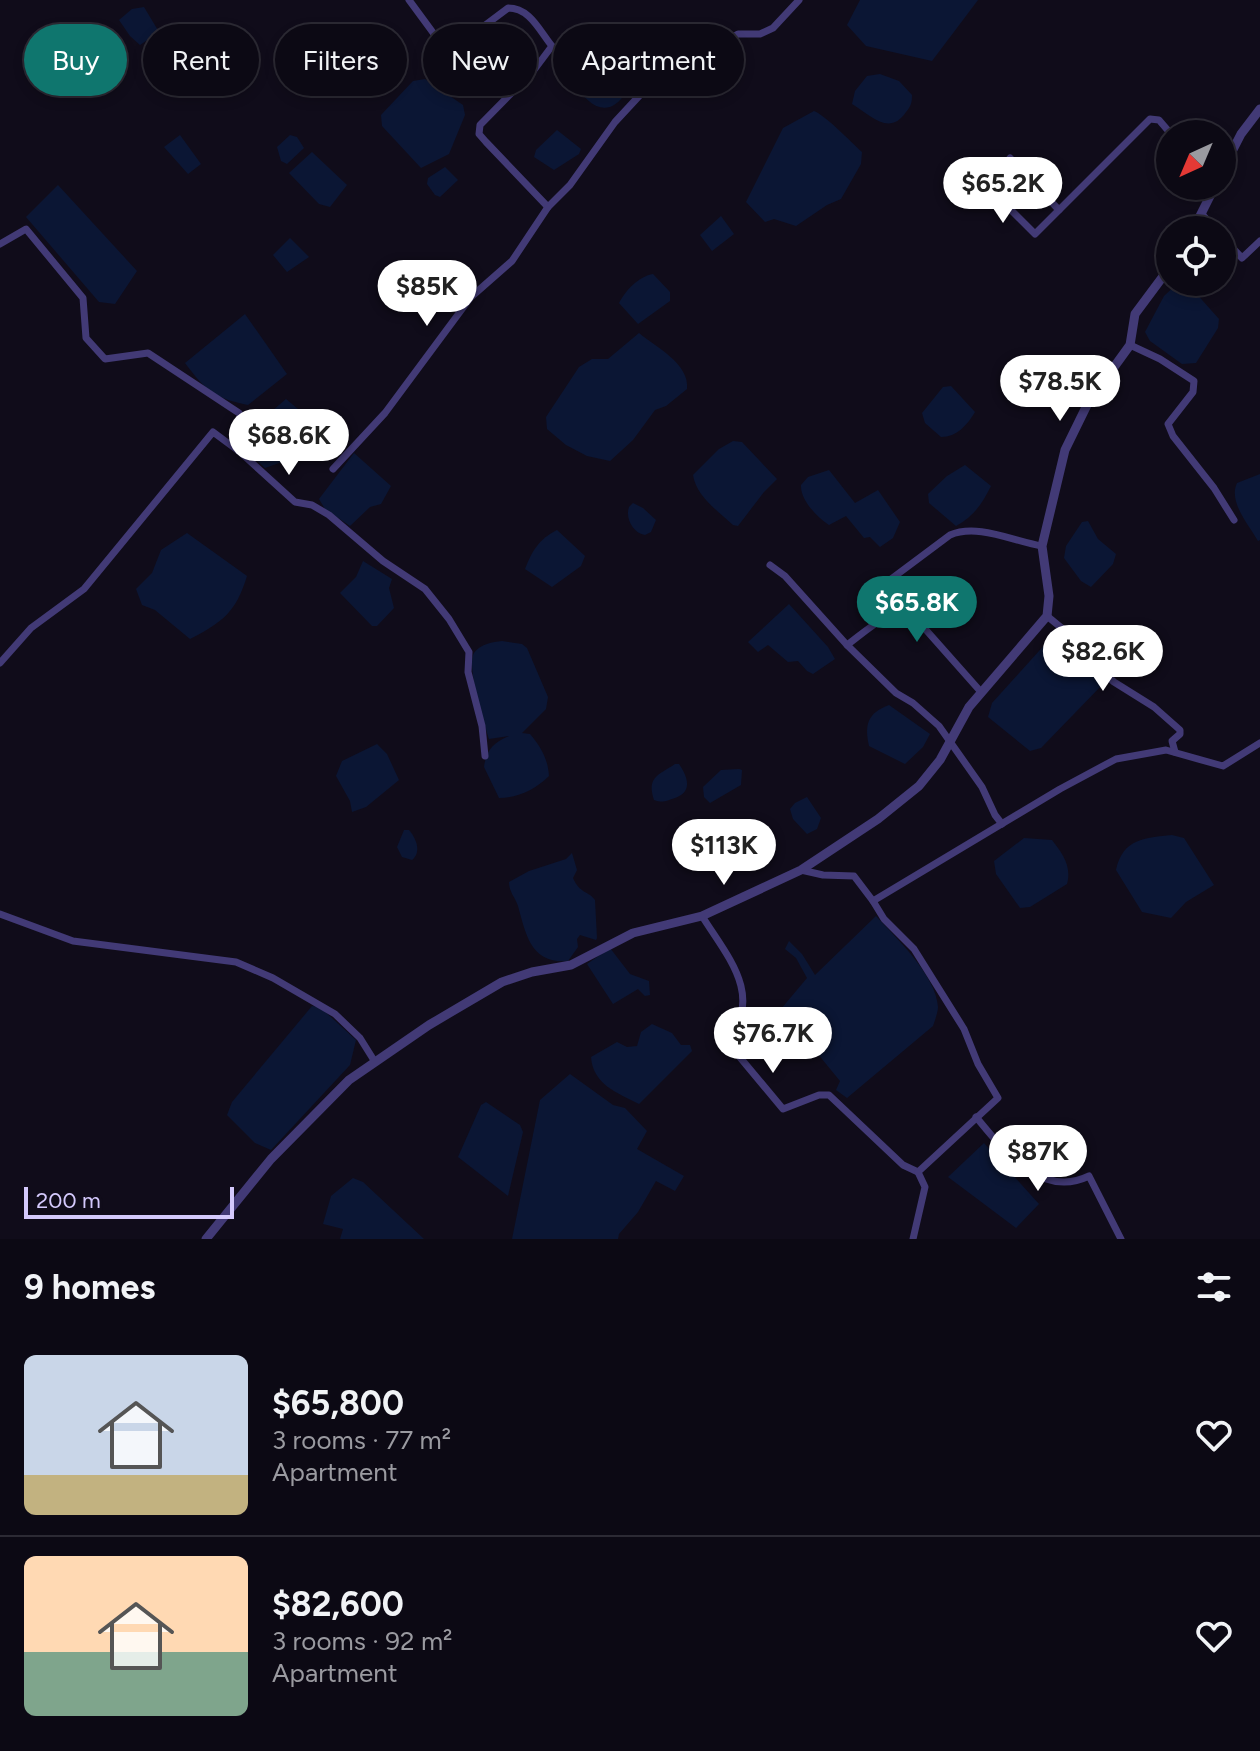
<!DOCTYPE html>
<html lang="en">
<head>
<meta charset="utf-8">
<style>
  :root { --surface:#0c0914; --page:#15121d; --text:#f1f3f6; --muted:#9a9aa0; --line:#2c2a34; --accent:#0f766e }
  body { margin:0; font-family:Figtree,sans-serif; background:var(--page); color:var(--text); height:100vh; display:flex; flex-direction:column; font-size:30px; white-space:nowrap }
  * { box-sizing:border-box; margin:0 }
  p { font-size:26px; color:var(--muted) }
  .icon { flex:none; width:44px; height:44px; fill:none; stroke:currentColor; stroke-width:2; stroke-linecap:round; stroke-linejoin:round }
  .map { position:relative; height:1239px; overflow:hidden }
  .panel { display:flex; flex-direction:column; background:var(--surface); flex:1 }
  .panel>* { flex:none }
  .banner { position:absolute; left:24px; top:24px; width:800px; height:72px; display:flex; gap:16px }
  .needle { width:52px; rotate:224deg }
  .controls { position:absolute; left:1156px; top:120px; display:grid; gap:16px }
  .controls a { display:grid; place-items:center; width:80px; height:80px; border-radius:50%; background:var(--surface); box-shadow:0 4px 12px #0003,0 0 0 2px var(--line); font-size:40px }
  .scale { position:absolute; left:24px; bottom:20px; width:210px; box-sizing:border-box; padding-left:8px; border:4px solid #d4c9fc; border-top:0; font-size:22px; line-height:28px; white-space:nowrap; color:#d4c9fc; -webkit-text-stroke:6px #100c1a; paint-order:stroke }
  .price { position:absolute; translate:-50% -68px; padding:0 18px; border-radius:28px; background:#fff; color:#222; font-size:26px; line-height:52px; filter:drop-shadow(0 2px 4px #0008) }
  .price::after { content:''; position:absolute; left:50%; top:48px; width:24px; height:18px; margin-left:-12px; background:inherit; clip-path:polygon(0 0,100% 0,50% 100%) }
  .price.selected { background:var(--accent); color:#fff }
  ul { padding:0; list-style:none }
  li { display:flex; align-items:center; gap:24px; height:200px; padding:0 24px }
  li+li { border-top:2px solid var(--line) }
  li span { display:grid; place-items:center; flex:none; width:224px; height:160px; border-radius:12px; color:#555 }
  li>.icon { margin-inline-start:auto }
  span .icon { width:96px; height:96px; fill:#fffc; stroke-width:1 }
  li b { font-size:34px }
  h2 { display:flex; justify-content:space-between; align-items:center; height:96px; padding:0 24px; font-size:34px }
  .chip { padding:0 28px; border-radius:36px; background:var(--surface); box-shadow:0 4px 12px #0003,0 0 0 2px var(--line); font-size:28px; line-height:72px }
  .chip.selected { background:var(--accent); color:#fff }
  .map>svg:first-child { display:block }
</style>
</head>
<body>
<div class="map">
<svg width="1260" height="1239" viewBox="0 0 1260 1239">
  <rect width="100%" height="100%" fill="#100c1a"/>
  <g fill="#0b1634">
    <polygon points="860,0 978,0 932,61 866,46 847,25"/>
    <polygon points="144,7 159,32 140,45 130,36 119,20 132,9"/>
    <path d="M596,61H605L626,92C609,120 588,107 575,83L580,74Z"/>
    <path d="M880,74L899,81L912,95C912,103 911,106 906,112C889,137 871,115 852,104L855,91L867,76Z"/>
    <polygon points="425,79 463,105 465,115 449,154 421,168 382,126 381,115 413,81"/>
    <path d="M814,111C825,115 851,142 862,152L861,164L841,199L827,205L796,226L774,219L765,222L746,202L783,128Z"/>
    <polygon points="557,130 581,149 579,154 554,170 534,157 536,150"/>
    <polygon points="180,135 201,164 188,174 164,147"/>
    <polygon points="290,135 297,137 304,148 287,164 281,161 277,147"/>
    <polygon points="312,152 347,185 330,207 319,204 289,173"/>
    <polygon points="445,167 458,180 440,197 435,195 427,184 428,178"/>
    <polygon points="58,185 137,271 115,304 99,302 26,217"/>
    <polygon points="721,216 734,234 712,251 700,235"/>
    <polygon points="290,238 309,257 287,272 273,255"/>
    <path d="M653,274L670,292V301L638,324L619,303C625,291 639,276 653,274Z"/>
    <polygon points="1179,282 1186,282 1219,319 1218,328 1196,363 1182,364 1150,341 1145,332 1164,296"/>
    <path d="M245,314L287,374L248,405C214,398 206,391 185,363Z"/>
    <path d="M639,333C656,347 690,364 687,389L666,406L655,410L633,440L610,461L587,456L566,445L547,429L546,417L579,367L592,359H608Z"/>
    <path d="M951,386L975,412C967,425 957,437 941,437L925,423L922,413L943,387Z"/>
    <polygon points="286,399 316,424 282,462 265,468 241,446 258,423"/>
    <path d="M733,441L742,442L777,479L764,492L738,526L733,525C718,511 696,496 693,475L719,449Z"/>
    <polygon points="354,453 391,486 381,504 370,507 350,526 325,509 319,499"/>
    <path d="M965,465L991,486C982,504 974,516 956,526L929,503L928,494L947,476Z"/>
    <path d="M829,470L855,503L878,490L900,522L893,538L880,547L870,537L864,538L846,516L829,525C817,517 800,500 801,485L808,477Z"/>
    <path d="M1260,474V540L1258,541C1249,525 1228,502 1237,483Z"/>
    <path d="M633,503L643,508L656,520L651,532L645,535C633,533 625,518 629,507Z"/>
    <polygon points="1088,521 1098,539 1116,554 1113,564 1091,587 1081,581 1064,558 1066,546 1082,522"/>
    <path d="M557,530L585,556L581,566L552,587L525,569C532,551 539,539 557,530Z"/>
    <path d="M187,533L247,576C236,612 223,622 190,639L155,610L142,605L136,589L152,573L161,550Z"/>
    <polygon points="363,561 392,579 389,588 394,608 377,626 372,626 340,593 356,577"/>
    <polygon points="789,604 828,647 835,659 813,674 807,671 798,661 788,662 768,645 758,652 748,642"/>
    <polygon points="1055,638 1103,684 1041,748 1030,751 988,717 992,703 1048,641"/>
    <path d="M502,641L522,644L527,648L548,697L546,709L522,733L530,734C541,747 548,759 549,776C536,789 518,798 499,798L484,767C486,750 494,742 509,736L489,739C484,723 466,666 474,653C480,644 493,642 502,641Z"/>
    <path d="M889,705L930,734L923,747L905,764L869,746C864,724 868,713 889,705Z"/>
    <polygon points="377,744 387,754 399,780 366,807 352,812 350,801 336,776 342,761"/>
    <path d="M675,764H679C688,777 693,792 675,798C666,801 663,803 654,800C647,777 657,776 675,764Z"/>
    <polygon points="739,769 742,770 741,785 710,803 704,797 703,787 721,770"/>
    <polygon points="807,797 821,818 817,829 807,834 793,819 790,809 795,803"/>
    <path d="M404,830H409C416,838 422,852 412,860L402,857L397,847Z"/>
    <path d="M1172,835L1184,838L1214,885L1186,902L1171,918L1142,912L1116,870C1123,838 1145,838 1172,835Z"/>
    <path d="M1024,838L1052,840C1062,853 1072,866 1067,884L1030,907L1020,908L996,874L994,861Z"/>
    <path d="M572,853L577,870L573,878C580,894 589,891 595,900L597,938L596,940L580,935L577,939L578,947L568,961C531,964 526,935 518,906C515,897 509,892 509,882L529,871L566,859Z"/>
    <path d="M876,916C896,938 936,975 938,1007C938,1012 935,1020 933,1026L847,1098L836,1090L840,1081L781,1009L807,978L796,958L785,949L789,941L802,954L815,975Z"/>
    <polygon points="610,948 630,974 649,981 650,995 645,996 638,989 613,1004 587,964"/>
    <polygon points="312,1006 320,1007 356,1040 350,1065 271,1150 255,1143 227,1115 232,1102"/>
    <path d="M652,1024L672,1033L681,1045H690L692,1051L639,1104C618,1093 593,1085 591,1057L617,1042L627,1047L637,1046L641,1032Z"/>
    <polygon points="570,1074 613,1105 625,1108 647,1131 637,1149 684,1176 675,1191 656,1181 638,1212 619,1234 618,1239 512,1239 540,1100"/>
    <polygon points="486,1102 520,1125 523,1132 508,1196 458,1157 481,1105"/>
    <polygon points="984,1143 1039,1204 1016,1228 948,1177"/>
    <polygon points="353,1178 363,1182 424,1239 340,1239 343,1229 323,1224 331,1196"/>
  </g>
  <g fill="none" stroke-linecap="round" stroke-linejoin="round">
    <g stroke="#423a76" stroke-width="7">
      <path d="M409,0L448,53L508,8C530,8 539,30 552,46L534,70L480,125L479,134L486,142L548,207L570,185L615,122L640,95L689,76L719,45L738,34H760L773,28L799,0"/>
      <polyline points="1010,158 1059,210"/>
      <polyline points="989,188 1035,234 1150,119 1159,120 1171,134"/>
      <polyline points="1202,214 1216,230"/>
      <polyline points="1222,237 1242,258 1260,241"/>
      <polyline points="0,244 26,229 83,298 86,338 105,359 148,353 239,413"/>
      <polyline points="1130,345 1160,359 1194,381 1193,392 1168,424 1173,436 1214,488 1234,520"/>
      <polyline points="333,469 385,413 471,297 512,261 548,207"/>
      <polyline points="770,565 785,576 847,645 896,693 913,703 939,726 982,787 995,815 1002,824"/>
      <polyline points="1047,616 1075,639 1090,661 1114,682 1154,707 1180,730 1180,734 1172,741 1175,752"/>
      <path d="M884,620L867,597L950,535C977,523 1013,541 1042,546"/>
      <path d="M847,645C864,633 890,607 911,613L981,692"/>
      <polyline points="0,663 31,628 84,589 213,432 240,452 295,502 312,505 329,515 383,561 425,589 449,619 469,652 468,672 482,726 485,756"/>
      <polyline points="801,870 823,875 854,876 873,901"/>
      <polyline points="0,914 73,941 236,962 273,978 335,1014 360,1038 375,1062"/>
      <path d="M702,916C729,959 763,994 728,1043L783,1109L819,1095H829L903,1165L918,1172"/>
      <path d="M976,1117C1004,1151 1041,1199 1089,1176L1121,1239"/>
      <polyline points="913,1239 925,1187 918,1172 998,1098 978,1064 964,1029 914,949 884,919 873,901 1060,789 1116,759 1166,750 1223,766 1260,743"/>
    </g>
    <g stroke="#423a76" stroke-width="9">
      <polyline points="1222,171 1241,134 1260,109"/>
      <polyline points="1193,230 1215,186"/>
      <polyline points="206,1239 271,1159 349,1080 429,1025 502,982 532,972 571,965 633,933 702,916 801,870 878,819 919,786 940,760 969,707 1047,616 1049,596 1042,546 1065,450 1088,403 1130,345 1135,314 1170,267"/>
    </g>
  </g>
</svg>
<div class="controls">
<a><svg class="needle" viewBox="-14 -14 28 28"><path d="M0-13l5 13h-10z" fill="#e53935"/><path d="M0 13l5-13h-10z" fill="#9a9aa0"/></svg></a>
<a><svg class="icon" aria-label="locate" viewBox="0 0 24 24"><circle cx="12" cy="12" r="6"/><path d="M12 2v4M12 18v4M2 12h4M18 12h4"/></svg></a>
</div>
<div class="scale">200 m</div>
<b class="price" style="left:1003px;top:225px">$65.2K</b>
<b class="price" style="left:427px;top:328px">$85K</b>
<b class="price" style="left:1060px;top:423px">$78.5K</b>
<b class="price" style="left:289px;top:477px">$68.6K</b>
<b class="price selected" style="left:917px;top:644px">$65.8K</b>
<b class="price" style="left:1103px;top:693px">$82.6K</b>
<b class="price" style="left:724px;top:887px">$113K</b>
<b class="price" style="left:773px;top:1075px">$76.7K</b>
<b class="price" style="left:1038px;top:1193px">$87K</b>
<div class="banner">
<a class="chip selected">Buy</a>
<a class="chip">Rent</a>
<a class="chip">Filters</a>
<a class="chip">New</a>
<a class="chip">Apartment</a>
</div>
</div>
<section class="panel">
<h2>9 homes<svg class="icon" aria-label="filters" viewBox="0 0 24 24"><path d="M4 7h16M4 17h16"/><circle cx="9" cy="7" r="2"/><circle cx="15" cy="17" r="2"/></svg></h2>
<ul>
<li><span style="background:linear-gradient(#c9d6e8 75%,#c2b280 0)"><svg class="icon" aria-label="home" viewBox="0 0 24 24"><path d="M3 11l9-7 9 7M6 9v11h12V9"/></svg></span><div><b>$65,800</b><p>3 rooms · 77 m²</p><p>Apartment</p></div><svg class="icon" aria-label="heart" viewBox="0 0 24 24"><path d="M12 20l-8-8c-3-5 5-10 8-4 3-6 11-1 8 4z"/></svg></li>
<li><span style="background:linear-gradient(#ffd9b3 60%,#7fa58c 0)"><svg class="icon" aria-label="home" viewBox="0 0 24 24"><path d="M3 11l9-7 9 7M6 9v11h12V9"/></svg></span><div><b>$82,600</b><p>3 rooms · 92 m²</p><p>Apartment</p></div><svg class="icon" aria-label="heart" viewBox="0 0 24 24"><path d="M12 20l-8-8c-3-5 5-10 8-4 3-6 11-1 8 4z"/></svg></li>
</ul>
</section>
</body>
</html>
